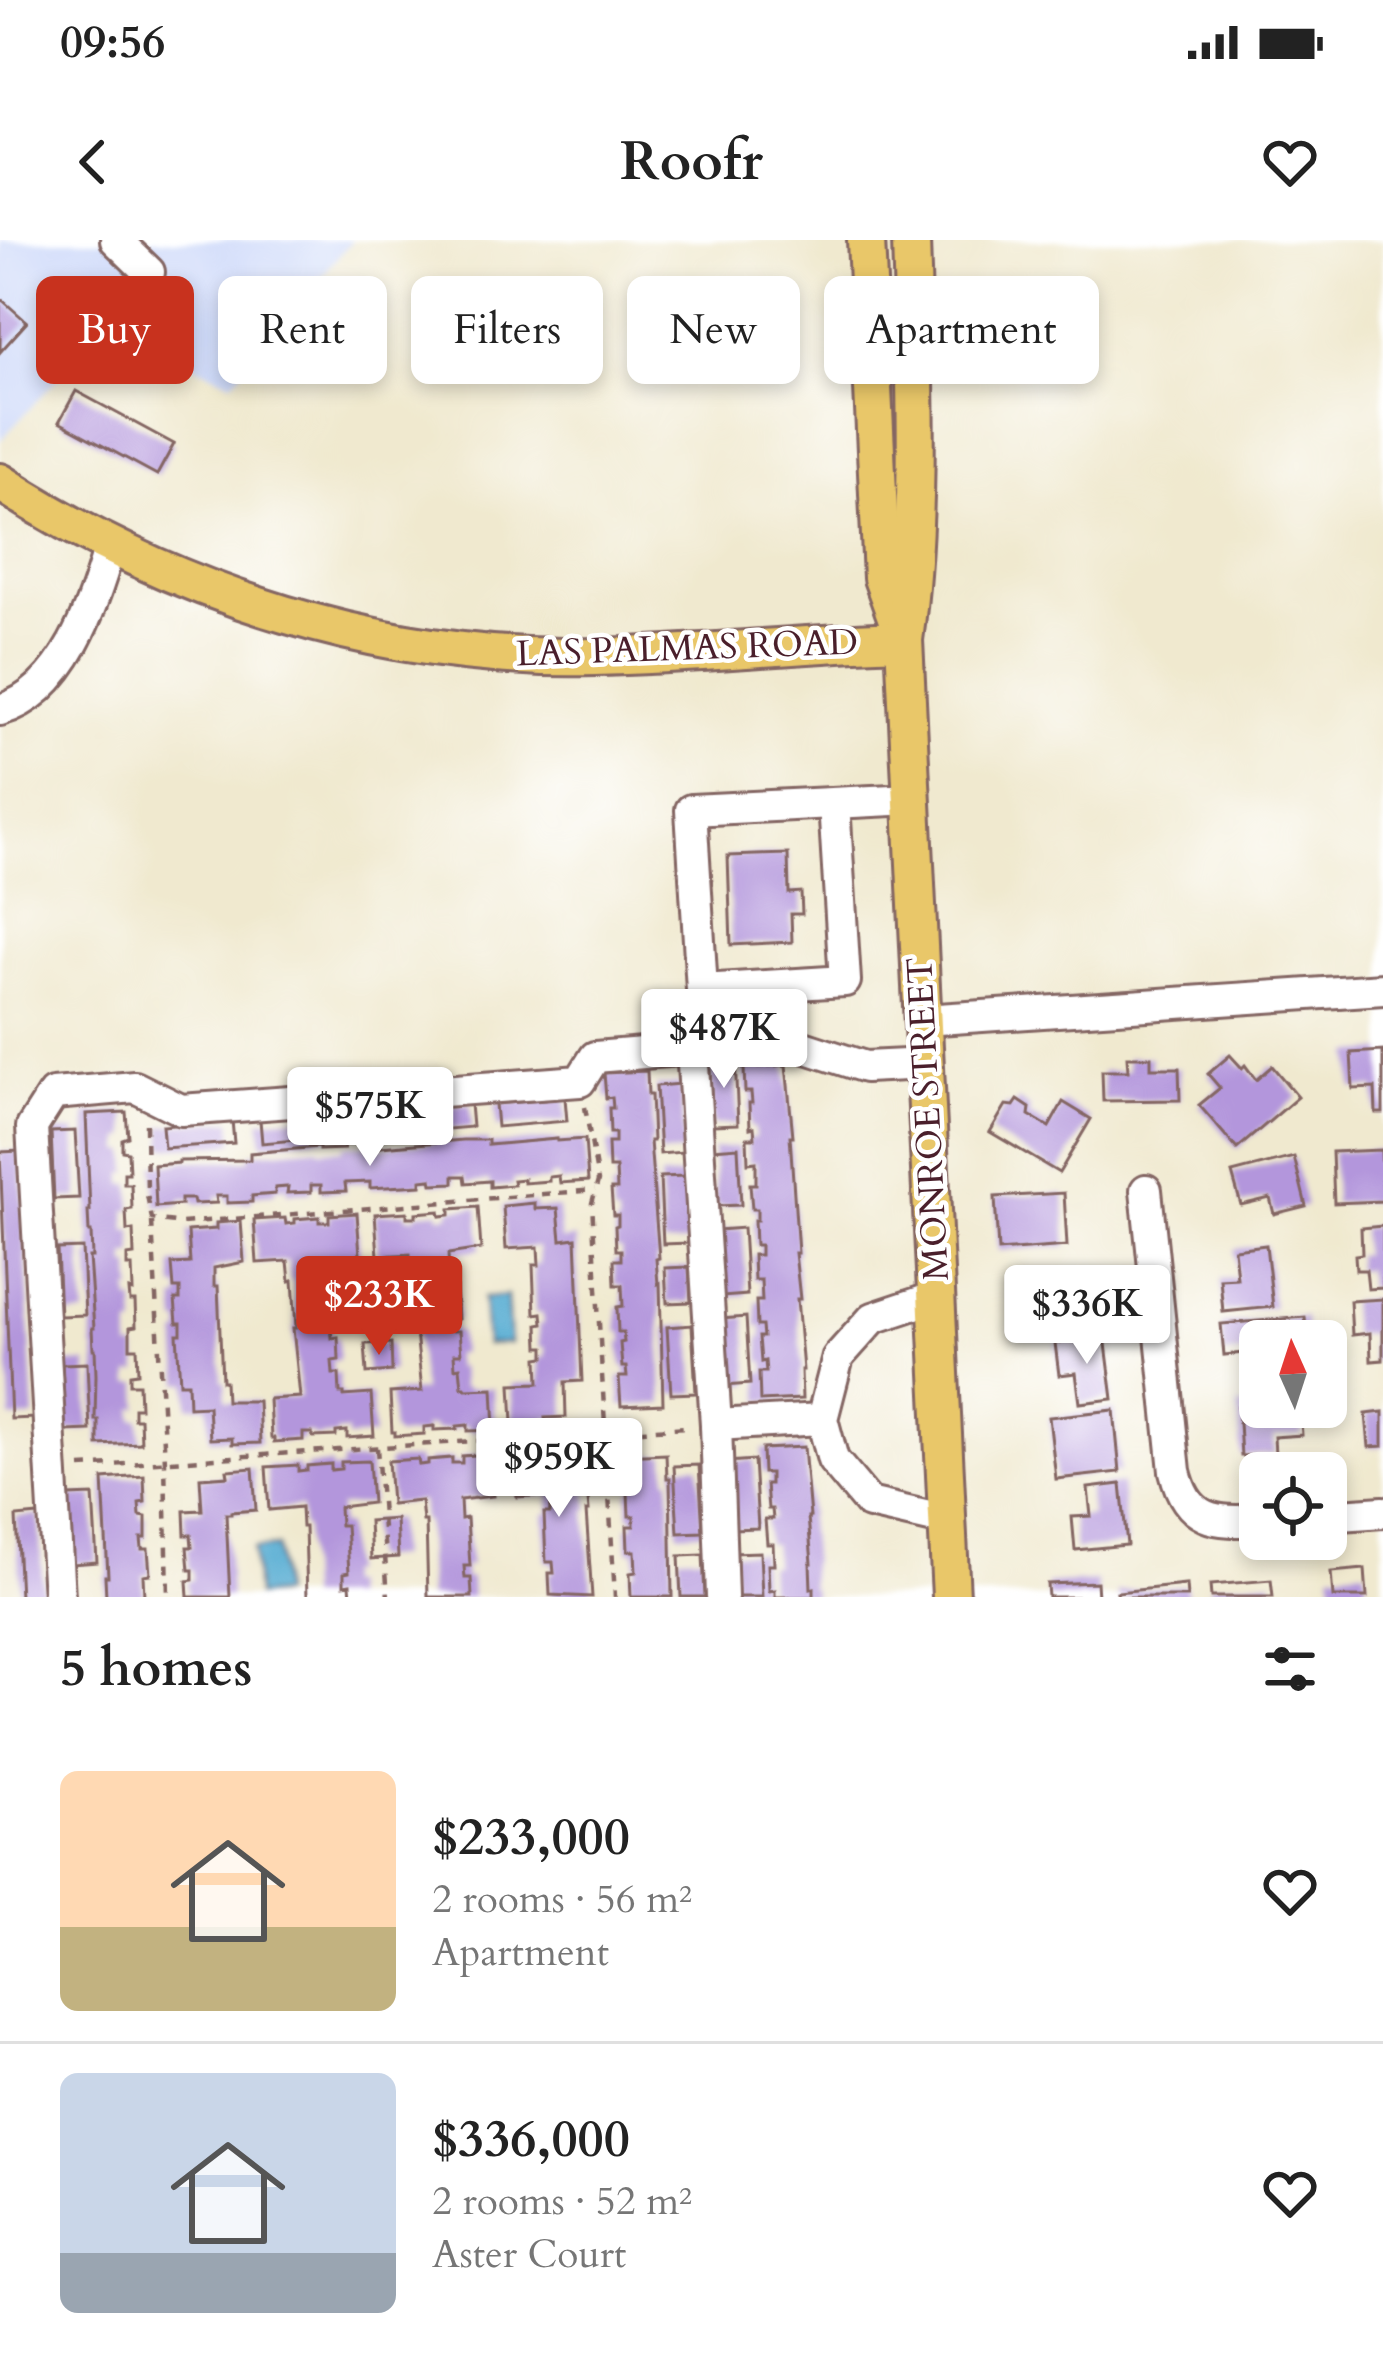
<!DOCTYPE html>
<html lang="en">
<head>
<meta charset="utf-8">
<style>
  :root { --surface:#fff; --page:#f2f2f2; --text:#222; --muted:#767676; --line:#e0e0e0; --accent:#c8321e }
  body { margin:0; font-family:Cardo,serif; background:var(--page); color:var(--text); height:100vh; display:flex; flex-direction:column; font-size:45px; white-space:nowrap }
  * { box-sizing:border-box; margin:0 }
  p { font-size:39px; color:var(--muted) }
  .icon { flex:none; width:66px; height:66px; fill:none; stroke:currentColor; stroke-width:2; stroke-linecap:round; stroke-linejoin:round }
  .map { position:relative; height:1357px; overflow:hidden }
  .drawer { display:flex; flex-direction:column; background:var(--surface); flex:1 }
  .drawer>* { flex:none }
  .guide { position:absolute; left:36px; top:36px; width:1311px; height:108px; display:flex; gap:24px }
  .needle { width:78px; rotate:357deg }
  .controls { position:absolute; left:1239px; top:1080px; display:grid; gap:24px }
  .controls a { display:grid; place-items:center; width:108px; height:108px; border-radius:18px; background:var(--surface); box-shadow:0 6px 18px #0003; font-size:60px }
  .price { position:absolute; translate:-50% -102px; padding:0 27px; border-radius:12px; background:#fff; color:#222; font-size:39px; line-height:78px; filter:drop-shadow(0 3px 6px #0008) }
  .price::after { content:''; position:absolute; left:50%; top:72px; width:36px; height:27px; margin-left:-18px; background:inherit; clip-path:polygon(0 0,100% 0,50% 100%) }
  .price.selected { background:var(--accent); color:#fff }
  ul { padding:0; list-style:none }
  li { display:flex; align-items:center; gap:36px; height:300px; padding:0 60px }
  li+li { border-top:3px solid var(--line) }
  li span { display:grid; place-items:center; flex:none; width:336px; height:240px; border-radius:18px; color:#555 }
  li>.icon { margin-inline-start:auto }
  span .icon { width:144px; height:144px; fill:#fffc; stroke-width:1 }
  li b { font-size:51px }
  h2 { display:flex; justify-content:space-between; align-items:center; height:144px; padding:0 60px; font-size:51px }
  .pill { padding:0 42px; border-radius:18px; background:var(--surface); box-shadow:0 6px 18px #0003; font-size:42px; line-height:108px }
  .pill.selected { background:var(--accent); color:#fff }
  .status { display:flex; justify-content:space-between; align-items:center; height:84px; padding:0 60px; background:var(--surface); direction:ltr }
  .status svg { height:33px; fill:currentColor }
  header { display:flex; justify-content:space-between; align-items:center; height:156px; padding:0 60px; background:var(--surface); font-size:54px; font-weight:700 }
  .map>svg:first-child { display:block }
</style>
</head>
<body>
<div class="status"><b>09:56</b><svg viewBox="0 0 49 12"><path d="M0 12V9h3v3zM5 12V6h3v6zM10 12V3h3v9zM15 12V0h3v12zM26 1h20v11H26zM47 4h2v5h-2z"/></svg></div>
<header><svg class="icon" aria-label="back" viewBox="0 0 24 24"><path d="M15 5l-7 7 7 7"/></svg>Roofr<svg class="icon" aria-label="heart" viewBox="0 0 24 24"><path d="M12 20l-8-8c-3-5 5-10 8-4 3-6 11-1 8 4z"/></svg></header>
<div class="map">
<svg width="1383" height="1357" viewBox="0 0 1383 1357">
  <rect width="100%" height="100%" fill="#fff"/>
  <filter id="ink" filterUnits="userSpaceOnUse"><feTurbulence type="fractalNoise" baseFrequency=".00833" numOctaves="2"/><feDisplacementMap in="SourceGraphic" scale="24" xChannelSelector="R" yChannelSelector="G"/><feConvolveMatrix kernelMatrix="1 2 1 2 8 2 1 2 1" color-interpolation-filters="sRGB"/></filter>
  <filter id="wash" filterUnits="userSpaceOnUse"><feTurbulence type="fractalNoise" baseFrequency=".004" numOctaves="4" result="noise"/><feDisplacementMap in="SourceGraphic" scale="48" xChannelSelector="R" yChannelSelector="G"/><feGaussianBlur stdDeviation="2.7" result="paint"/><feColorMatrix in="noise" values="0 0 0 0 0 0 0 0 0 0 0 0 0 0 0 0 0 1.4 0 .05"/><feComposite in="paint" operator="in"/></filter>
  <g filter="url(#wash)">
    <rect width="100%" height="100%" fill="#f0e9cf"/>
    <polygon fill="#cfdaf9" points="0,0 352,0 233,142 104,88 0,201"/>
    <g fill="#55acd2" stroke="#50667e" stroke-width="3">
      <polygon points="507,1056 510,1103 486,1105 483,1058"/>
      <polygon points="277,1307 281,1354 256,1356 253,1309"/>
    </g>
    <g id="blocks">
      <g fill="#b396dc">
        <polygon points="0,58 27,82 0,112"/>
        <polygon points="76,151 174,204 157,235 59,182"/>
        <polygon points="788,614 789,653 801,652 802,674 791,674 792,702 731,705 728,616"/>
        <polygon points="1383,811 1383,873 1376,873 1375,848 1353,849 1351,813"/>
        <polygon points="1230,815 1242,828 1245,825 1256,840 1272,826 1298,857 1237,909 1199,865 1220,848 1208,834"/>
        <polygon points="735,817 738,884 713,885 709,818"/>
        <polygon points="1127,817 1151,817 1151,828 1179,828 1180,860 1103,861 1102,831 1128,831"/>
        <polygon points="786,825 793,896 790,896 798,1013 795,1013 800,1059 797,1059 803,1130 801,1130 802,1159 760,1161 759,1132 766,1132 765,1121 761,1122 759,1097 763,1097 762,1086 757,1086 756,1061 762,1061 761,1040 754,1040 753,1015 760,1015 760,1005 755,1005 754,980 757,980 757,969 752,969 750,944 756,944 756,922 748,923 747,898 755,898 754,887 750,888 749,863 752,863 751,852 745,852 744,828"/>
        <polygon points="647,831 648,855 651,855 653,901 650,901 659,1018 656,1019 658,1044 660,1043 663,1164 621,1166 619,1137 627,1137 626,1127 622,1127 620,1103 624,1102 623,1092 618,1092 617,1067 623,1066 622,1045 615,1045 614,1020 621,1020 621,1010 616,1010 615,986 618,985 618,975 613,975 611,949 617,949 616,928 609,928 608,903 615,903 615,893 610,893 609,868 613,868 612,857 606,858 604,833"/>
        <polygon points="680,844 684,912 660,914 656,846"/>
        <polygon points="565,858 567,881 497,887 495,864"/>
        <polygon points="1018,860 1030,868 1029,875 1049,887 1063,862 1091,879 1059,933 990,892 1006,865 1014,866"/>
        <polygon points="470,864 472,887 402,893 400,870"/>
        <polygon points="126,872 128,897 122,899 122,911 128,912 129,933 124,933 124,944 131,944 132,969 126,970 127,991 133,990 134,1015 127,1016 127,1026 132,1026 133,1051 129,1050 130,1061 135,1061 136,1086 130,1087 130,1108 137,1108 138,1133 130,1134 130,1144 139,1144 140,1168 134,1168 134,1179 140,1179 141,1203 98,1205 98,1180 95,1180 96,1135 95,1109 93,1109 92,1088 94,1088 89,1017 92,1017 91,992 89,992 88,971 90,971 86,874"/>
        <polygon points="330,874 332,897 262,903 260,880"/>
        <polygon points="232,880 234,903 164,908 162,886"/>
        <polygon points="75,891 79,958 54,959 51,892"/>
        <polygon points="557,899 557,901 585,899 588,941 560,943 559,936 549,937 549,941 524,943 524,939 513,940 514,945 490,947 490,941 466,943 465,936 454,936 454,943 432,944 431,939 421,940 421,945 370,948 370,942 345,943 346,951 321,952 321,945 311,945 311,952 287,953 288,947 275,948 275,954 252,956 252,962 227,963 227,956 216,956 217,963 194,964 193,959 181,959 181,965 156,967 154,925 179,923 179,921 250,920 250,913 319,907 319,910 344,909 343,905 368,904 368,908 463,900 488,900 488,905"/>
        <polygon points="738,907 741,965 716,966 713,909"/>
        <polygon points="1381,910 1383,961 1334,963 1332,912"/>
        <polygon points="21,911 34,1178 11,1179 0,912"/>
        <polygon points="1294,917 1306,966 1274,974 1270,958 1241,965 1232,933"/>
        <polygon points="685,936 689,1003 663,1004 660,937"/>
        <polygon points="1064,953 1067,1006 998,1011 995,957"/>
        <polygon points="535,963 535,969 558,968 561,1000 576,998 582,1141 565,1142 566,1177 545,1178 546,1184 517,1186 517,1182 513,1183 511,1144 539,1143 538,1118 545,1117 545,1107 539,1107 538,1085 543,1084 542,1073 535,1074 533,1025 539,1025 538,1007 506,1009 503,966"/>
        <polygon points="478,967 481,1009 448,1014 449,1032 455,1031 458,1079 452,1079 453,1091 459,1091 461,1114 454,1114 455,1128 460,1127 462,1147 465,1147 466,1149 493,1148 495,1190 468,1191 468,1185 457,1186 457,1189 434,1190 434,1186 424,1187 424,1194 395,1196 395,1192 392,1192 390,1153 422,1151 415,1082 417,1082 414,1034 411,1034 410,1014 378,1016 375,974 407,972 407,977 416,977 416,973 439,971 440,976 450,975 450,969"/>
        <polygon points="357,973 360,1015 326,1020 328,1038 334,1038 337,1085 331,1085 332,1098 338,1097 339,1120 332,1121 333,1134 339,1134 340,1153 344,1153 344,1156 371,1154 374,1196 347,1198 347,1191 336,1192 336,1196 313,1197 312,1193 303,1193 303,1200 274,1202 274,1198 271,1198 269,1159 300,1157 293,1088 296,1088 293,1040 290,1041 288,1021 257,1023 254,980 285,978 286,984 295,983 295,979 319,977 319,982 329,982 329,975"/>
        <polygon points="241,981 244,1022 214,1028 214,1046 218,1046 222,1141 225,1141 226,1161 258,1161 260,1203 232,1204 232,1198 210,1199 208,1166 189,1167 188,1143 180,1143 177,1094 181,1094 181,1083 177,1083 175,1059 180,1059 180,1048 174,1048 172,1024 190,1023 188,991 216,989 216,983"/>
        <polygon points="1383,986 1383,1048 1368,1049 1366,1030 1356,1030 1355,1015 1362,1014 1361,988"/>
        <polygon points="743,988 747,1055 722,1057 718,990"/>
        <polygon points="1266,1005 1273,1067 1223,1072 1220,1039 1237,1038 1234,1009"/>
        <polygon points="82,1008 85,1075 60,1076 57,1009"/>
        <polygon points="689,1027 691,1062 667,1063 665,1028"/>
        <polygon points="1078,1032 1080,1055 1100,1053 1103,1088 1053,1092 1048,1034"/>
        <polygon points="1383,1059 1383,1120 1371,1121 1370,1093 1352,1095 1350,1061"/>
        <polygon points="746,1077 750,1144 725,1146 721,1079"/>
        <polygon points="1305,1077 1307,1101 1260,1101 1260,1132 1256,1133 1254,1112 1224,1115 1221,1084"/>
        <polygon points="692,1085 696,1153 671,1154 667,1087"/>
        <polygon points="1105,1096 1113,1159 1080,1163 1076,1133 1059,1135 1055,1103"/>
        <polygon points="391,1103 392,1131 367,1133 365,1104"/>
        <polygon points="87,1123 90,1190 65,1191 62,1124"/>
        <polygon points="1260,1164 1260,1167 1300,1167 1302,1195 1274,1197 1275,1214 1241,1216 1238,1166"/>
        <polygon points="1114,1170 1120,1232 1056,1239 1049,1177"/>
        <polygon points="1383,1172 1383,1206 1369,1207 1366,1174"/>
        <polygon points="804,1207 810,1277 808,1277 812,1323 810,1323 811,1349 814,1348 814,1357 775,1357 775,1350 769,1351 768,1325 774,1325 773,1304 767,1304 765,1279 773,1279 772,1269 768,1269 766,1244 770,1244 770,1233 763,1233 762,1209"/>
        <polygon points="546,1212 546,1217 569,1215 571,1247 587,1247 589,1271 586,1271 592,1357 550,1355 549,1333 554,1333 553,1322 546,1322 544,1273 550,1273 549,1255 517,1257 514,1213"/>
        <polygon points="490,1214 493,1256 460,1260 461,1279 467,1278 470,1326 464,1326 465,1338 471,1338 472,1357 428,1357 426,1281 423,1281 421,1261 391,1264 388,1221 418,1219 419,1225 428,1224 428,1220 452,1218 452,1223 462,1223 462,1216"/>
        <polygon points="666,1214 667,1238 670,1238 672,1357 631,1357 630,1333 636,1332 635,1311 628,1311 627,1286 634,1286 634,1276 629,1276 628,1252 632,1251 631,1240 624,1241 623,1216"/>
        <polygon points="754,1220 758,1288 731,1289 727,1222"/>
        <polygon points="369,1221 372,1263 339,1267 340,1285 346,1285 349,1332 344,1333 344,1345 350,1344 351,1357 307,1357 305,1287 302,1287 301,1267 269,1270 266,1227 298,1225 298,1231 307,1230 307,1226 331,1224 331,1230 341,1229 341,1222"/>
        <polygon points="699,1225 703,1292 678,1293 674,1226"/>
        <polygon points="253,1228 256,1270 231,1272 231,1274 226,1274 230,1357 188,1357 187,1341 193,1340 193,1330 189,1330 187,1307 192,1307 191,1295 185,1295 184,1271 202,1270 200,1238 228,1236 227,1230"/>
        <polygon points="144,1236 145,1262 139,1263 140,1276 146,1277 146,1298 141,1298 142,1309 148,1309 150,1334 143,1335 144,1357 106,1357 105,1336 108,1336 103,1239"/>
        <polygon points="1121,1244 1127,1305 1075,1310 1072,1277 1091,1276 1088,1248"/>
        <polygon points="93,1255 97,1322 72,1324 69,1256"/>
        <polygon points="39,1275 43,1357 20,1357 16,1277"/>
        <polygon points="396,1279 398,1317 371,1319 369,1281"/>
        <polygon points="760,1312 762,1357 735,1357 732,1313"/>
        <polygon points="703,1315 705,1357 681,1357 679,1316"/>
        <polygon points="1365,1329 1367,1357 1333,1357 1331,1332"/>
        <polygon points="1271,1340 1273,1357 1211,1357 1210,1345"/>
        <polygon points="1097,1342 1098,1357 1048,1357 1047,1344"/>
        <polygon points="1186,1345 1187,1357 1118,1357 1117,1352"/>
      </g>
    </g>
  </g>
  <g filter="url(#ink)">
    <use href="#blocks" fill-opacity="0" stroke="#846664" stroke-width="3"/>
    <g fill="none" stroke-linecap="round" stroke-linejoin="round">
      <g stroke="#846664" stroke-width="36">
        <g id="minor">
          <polyline points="116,0 149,32"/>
          <path d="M0,470C65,452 94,363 110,306"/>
          <polyline points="834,563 845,741 702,750 691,570 913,559"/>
          <polyline points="923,780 1383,749"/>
          <path d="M1146,950L1175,1231C1187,1282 1215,1283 1260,1280"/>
          <polyline points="936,1057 873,1078 838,1117 822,1179 833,1220 869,1263 947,1281"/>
          <polyline points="822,1179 716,1185 692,809 782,800 865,827 927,824"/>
          <polyline points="716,1185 722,1357"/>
          <polyline points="1326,1276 1383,1272"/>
          <polyline points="59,1357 32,887 53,854 135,847 181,870 580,841 595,817 692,809"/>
        </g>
      </g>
      <g stroke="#846664" stroke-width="42">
        <g id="major">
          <polyline points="866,0 882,338 901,391"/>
          <path d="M911,0C915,133 922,268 904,400L951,1357"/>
          <path d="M0,242C176,356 384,422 595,417C698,415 801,403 904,400"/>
        </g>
      </g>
      <g stroke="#846664" stroke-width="4.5" stroke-dasharray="9 9" stroke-linecap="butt">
        <polyline points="585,867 598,941 592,963 615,1357"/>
        <polyline points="146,884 147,955 152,979 182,983 595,950"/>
        <polyline points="152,982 165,1222 168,1357"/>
        <polyline points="377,1208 388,1357"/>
        <polyline points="81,1227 687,1187"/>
      </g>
      <use href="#minor" stroke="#fff" stroke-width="30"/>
      <use href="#major" stroke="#e9c769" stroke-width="36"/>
    </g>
  </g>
  <g text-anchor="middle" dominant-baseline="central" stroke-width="9" stroke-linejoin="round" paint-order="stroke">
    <g font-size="36" fill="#4a1f2b" stroke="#fff">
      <text transform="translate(687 408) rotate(-2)">LAS PALMAS ROAD</text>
      <text transform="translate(928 879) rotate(-93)">MONROE STREET</text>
    </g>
  </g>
</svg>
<div class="controls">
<a><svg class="needle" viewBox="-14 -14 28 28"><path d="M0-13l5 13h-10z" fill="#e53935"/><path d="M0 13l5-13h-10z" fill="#767676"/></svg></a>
<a><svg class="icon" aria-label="locate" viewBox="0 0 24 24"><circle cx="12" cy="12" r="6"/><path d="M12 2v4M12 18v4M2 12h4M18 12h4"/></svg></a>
</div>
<b class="price" style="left:724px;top:851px">$487K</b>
<b class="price" style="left:370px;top:929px">$575K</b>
<b class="price selected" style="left:379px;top:1118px">$233K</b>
<b class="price" style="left:1087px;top:1127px">$336K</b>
<b class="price" style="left:559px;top:1280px">$959K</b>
<div class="guide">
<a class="pill selected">Buy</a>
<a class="pill">Rent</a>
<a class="pill">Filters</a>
<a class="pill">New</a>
<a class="pill">Apartment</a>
</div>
</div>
<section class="drawer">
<h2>5 homes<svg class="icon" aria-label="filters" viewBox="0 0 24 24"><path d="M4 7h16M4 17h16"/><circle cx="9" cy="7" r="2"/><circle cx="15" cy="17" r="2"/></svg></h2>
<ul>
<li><span style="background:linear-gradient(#ffd9b3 65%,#c2b280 0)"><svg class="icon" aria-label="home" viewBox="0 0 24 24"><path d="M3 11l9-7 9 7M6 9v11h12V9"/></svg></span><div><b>$233,000</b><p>2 rooms · 56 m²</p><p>Apartment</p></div><svg class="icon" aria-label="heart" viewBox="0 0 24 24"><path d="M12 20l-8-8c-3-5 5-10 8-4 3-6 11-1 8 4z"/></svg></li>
<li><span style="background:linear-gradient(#c9d6e8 75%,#9aa5b1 0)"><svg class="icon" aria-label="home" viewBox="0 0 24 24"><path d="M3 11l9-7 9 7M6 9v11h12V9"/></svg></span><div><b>$336,000</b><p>2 rooms · 52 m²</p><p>Aster Court</p></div><svg class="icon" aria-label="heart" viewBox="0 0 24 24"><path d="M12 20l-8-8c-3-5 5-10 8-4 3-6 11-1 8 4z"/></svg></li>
</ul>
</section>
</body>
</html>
